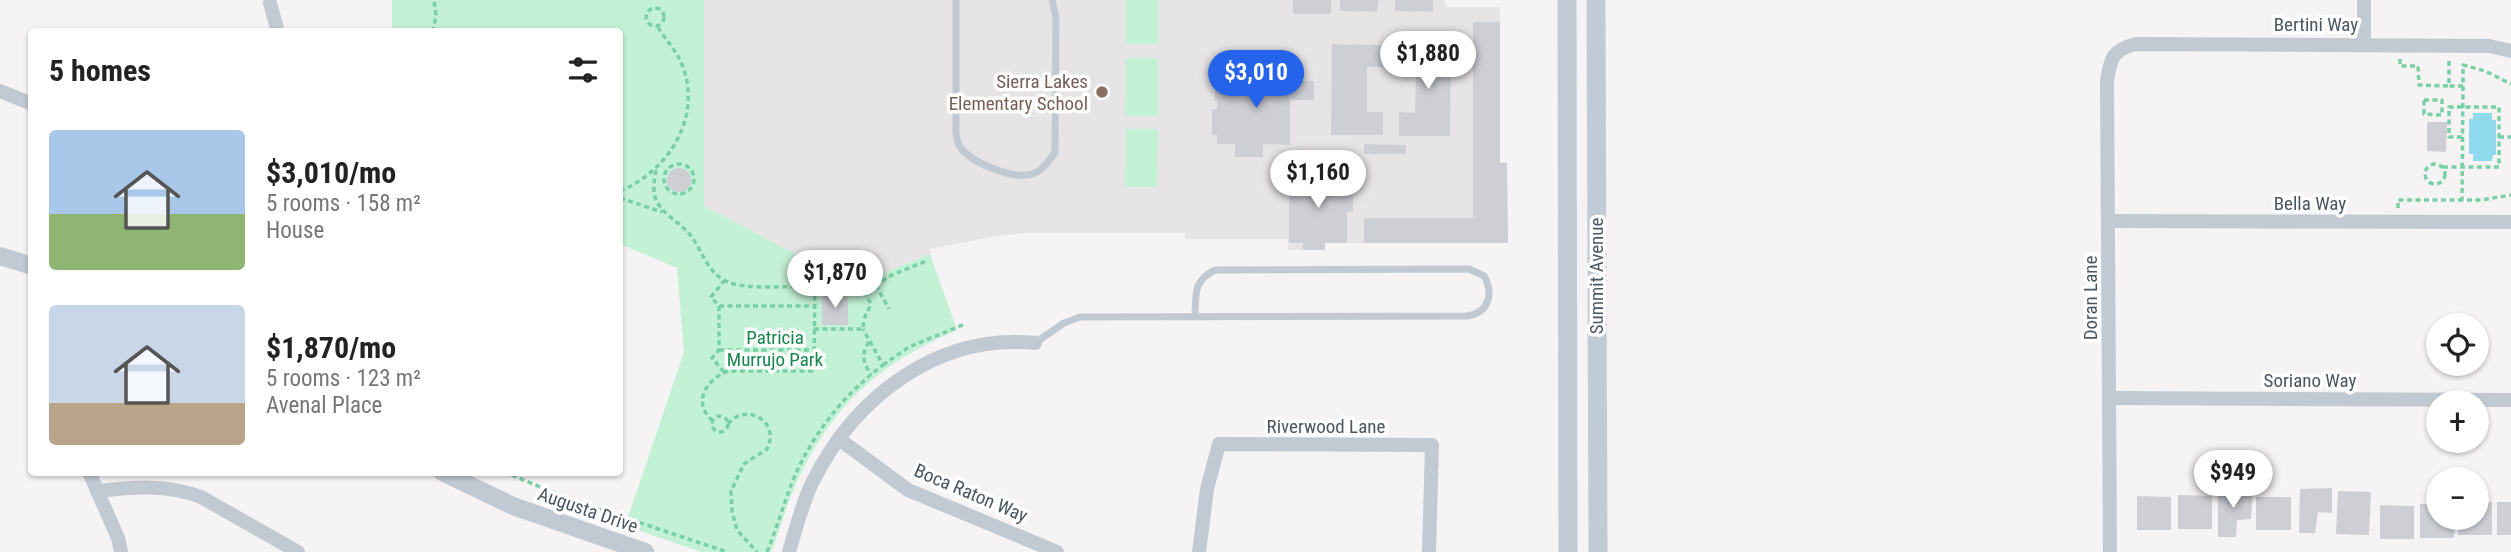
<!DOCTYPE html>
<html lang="en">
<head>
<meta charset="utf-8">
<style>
  :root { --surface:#fff; --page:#f2f2f2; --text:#222; --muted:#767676; --accent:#2563eb }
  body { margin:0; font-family:"Roboto Condensed",sans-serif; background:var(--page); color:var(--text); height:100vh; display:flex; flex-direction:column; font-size:26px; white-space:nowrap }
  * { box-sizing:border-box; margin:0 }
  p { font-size:23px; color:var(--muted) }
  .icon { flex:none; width:38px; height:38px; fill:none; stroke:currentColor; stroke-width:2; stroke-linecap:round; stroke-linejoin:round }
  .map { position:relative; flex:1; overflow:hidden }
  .sheet { position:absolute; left:28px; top:28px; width:595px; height:448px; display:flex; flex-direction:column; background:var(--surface); border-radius:7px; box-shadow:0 2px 5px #0004 }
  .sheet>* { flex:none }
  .fabs { position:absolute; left:2426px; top:313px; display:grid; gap:14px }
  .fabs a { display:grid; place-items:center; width:63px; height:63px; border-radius:50%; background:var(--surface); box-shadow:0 2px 5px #0004; font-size:35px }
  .price { position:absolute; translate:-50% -60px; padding:0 16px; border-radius:24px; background:#fff; color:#222; font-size:23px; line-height:46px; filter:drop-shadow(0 2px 4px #0008) }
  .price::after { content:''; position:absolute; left:50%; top:42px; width:21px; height:16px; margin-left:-10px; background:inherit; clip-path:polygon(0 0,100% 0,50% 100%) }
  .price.on { background:var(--accent); color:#fff }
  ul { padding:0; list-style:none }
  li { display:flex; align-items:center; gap:21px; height:175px; padding:0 21px }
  li span { display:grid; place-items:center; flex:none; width:196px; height:140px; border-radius:7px; color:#555 }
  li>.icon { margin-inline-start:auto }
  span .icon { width:84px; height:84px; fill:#fffc; stroke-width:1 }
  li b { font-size:30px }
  h2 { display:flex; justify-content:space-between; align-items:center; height:84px; padding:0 21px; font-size:30px }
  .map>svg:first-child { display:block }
</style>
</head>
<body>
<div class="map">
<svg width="2511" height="552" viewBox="0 0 2511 552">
  <rect width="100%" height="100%" fill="#f5f3f3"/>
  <polygon fill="#e6e4e5" points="704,0 1445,0 1445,7 1500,7 1500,162 1507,163 1508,243 1325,243 1325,250 1288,250 1288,239 1185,239 1185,233 1026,233 997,236 930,249 930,254 854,285 704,206"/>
  <g fill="#c3f1d5">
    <path d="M392,0H704V206L854,285L930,254L957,330C874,366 829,409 793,491C784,511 780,532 771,552H702L625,526L684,352L677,268L620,244V32L392,31Z"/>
    <rect x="1126" y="0" width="32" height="44"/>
    <polygon points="1126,58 1158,58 1158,116 1125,116"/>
    <polygon points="1126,129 1158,129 1157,187 1125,187"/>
  </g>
  <polygon fill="#90daee" points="2473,113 2492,113 2492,120 2496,120 2496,155 2493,155 2492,161 2473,161 2473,154 2469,154 2469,119 2473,119"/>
  <g fill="#cdcfd5">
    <rect x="1293" y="0" width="38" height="14"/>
    <polygon points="1340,0 1378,0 1377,12 1340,11"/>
    <polygon points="1395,0 1433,0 1433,12 1395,11"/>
    <polygon points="1473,22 1500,22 1500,163 1507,163 1508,243 1364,243 1364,218 1473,218"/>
    <polygon points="1332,44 1383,45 1383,67 1367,67 1367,112 1383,112 1383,135 1331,135"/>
    <polygon points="1400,45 1451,46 1450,136 1399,136 1399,112 1415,113 1416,68 1400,68"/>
    <polygon points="1215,75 1299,75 1299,81 1314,81 1314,100 1290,100 1290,145 1263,144 1263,157 1235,157 1235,144 1217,144 1217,135 1212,135 1212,109 1217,109 1217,101 1215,101"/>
    <polygon points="2427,122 2447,122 2446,152 2427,151"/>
    <polygon points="1364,144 1406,145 1406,154 1364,154"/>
    <circle cx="679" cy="180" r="12"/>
    <polygon points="1289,170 1315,170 1315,182 1321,182 1321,179 1353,179 1353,212 1347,212 1347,243 1325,243 1325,250 1303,250 1303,243 1289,243"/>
    <polygon points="848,294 848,325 822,325 822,295"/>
    <polygon points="2332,488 2332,513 2318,512 2315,533 2299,533 2300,489"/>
    <polygon points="2218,489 2253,490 2251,519 2237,520 2236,537 2218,537"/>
    <polygon points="2338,491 2371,492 2369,535 2336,534"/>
    <polygon points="2178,495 2212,496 2212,529 2178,529"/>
    <polygon points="2137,496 2171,497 2171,530 2137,530"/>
    <rect x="2256" y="497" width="35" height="33"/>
    <polygon points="2476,502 2492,502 2492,535 2458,535 2458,518 2476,518"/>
    <rect x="2497" y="502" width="14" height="33"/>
    <polygon points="2420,504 2438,504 2438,518 2455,518 2454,538 2420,538"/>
    <polygon points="2380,505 2414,506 2414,539 2380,539"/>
  </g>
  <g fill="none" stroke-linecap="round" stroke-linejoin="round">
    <g stroke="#7ad0a6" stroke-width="3.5" stroke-dasharray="5 3.5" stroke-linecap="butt">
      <circle cx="655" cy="17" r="9"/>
      <polyline points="433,32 436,15 434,0"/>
      <polyline points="2400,59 2400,66 2418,66 2419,85 2449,86"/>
      <polyline points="2449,61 2449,86 2463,86 2463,65 2485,71 2511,84"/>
      <polyline points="2463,86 2462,200 2481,200 2511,195"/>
      <polygon points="2424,100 2442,100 2442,115 2424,114"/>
      <polyline points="2499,137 2511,137"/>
      <circle cx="679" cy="179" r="15"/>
      <circle cx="2435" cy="174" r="10"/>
      <polyline points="2443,167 2499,167 2499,107 2449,107 2449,137 2463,137"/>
      <path d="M656,170C654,181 652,192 657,202C665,216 681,223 691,236C703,252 708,274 728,282C746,290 793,286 815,286L814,371H728C705,380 692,403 713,421"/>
      <path d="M620,191C667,172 702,119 683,67C677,51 666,40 657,26"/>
      <polyline points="620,198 662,212"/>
      <polyline points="2398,208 2398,200 2462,200"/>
      <polyline points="876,285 889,309"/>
      <polyline points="719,306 815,306"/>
      <polyline points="814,329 863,329 864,319 871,304 864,292 892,275 926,261"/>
      <path d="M869,342C861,353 863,364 871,374"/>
      <polyline points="719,350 814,350"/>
      <polyline points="883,365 909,347 965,324"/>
      <polyline points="724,372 712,358 719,350 719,306 711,297 724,281"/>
      <circle cx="720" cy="424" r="8"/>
      <path d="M728,424C747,401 781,423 767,449L744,464L731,491L732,511L737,530L757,552"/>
      <polyline points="504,472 572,500 727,552"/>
      <path d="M767,552C776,530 783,507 791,485C810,437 842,396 883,365L863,329"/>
    </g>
    <g stroke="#c1cad2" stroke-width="7">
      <path d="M956,0V134C957,138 957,141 959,145C968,162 1013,180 1032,174C1043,171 1048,161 1055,153L1056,18L1052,0"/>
      <path d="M1035,343L1064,323L1080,317L1467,316C1489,313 1494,293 1484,276L1469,269L1215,270C1193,281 1196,294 1195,316"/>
    </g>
    <g stroke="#c1cad2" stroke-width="14">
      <polyline points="2364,0 2364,43"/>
      <polyline points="270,3 278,32"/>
      <polyline points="0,91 32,104"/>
      <polyline points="2109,221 2511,222"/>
      <polyline points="2110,398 2511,400"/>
      <polyline points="839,439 908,490 1057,552"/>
      <polyline points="89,472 118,538 121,552"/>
      <path d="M97,491C134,487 166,484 201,497L298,552"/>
      <path d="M789,552C796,528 802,503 813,481C856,396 938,333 1035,343"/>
      <polyline points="1199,552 1207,489 1219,444 1432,445 1429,552"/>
      <path d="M2110,552L2107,81C2111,58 2112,50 2136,44L2489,46L2511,51"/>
    </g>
    <g stroke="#c1cad2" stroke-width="18">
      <polyline points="0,256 32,266"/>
      <polyline points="442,472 513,506 645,552"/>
    </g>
    <g stroke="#c1cbd6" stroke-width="19">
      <polyline points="1567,0 1568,552"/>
      <polyline points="1596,0 1598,552"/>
    </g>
  </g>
  <circle fill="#8d6e63" stroke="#fff" stroke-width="2.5" cx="1102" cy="92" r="7"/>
  <g text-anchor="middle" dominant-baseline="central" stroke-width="7" stroke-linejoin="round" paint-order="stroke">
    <g font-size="19" fill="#4a5661" stroke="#fff">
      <text x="2316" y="24">Bertini Way</text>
      <text x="2310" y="203">Bella Way</text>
      <text transform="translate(1596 276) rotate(-90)">Summit Avenue</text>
      <text transform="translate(2090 298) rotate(-90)">Doran Lane</text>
      <text x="2310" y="380">Soriano Way</text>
      <text x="1326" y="426">Riverwood Lane</text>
      <text transform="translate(971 493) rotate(23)">Boca Raton Way</text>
      <text transform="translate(588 510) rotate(19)">Augusta Drive</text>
    </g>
    <g font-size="19" fill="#785e54" stroke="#fff" text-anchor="end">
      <text x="1088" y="81">Sierra Lakes<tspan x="1088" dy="22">Elementary School</tspan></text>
    </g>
    <g font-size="19" fill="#17864f" stroke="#fff">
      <text x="775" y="337">Patricia<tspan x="775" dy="22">Murrujo Park</tspan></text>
    </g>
  </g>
</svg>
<div class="fabs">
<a><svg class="icon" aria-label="locate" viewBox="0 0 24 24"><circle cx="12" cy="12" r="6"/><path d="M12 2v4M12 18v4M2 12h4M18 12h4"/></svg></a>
<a>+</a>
<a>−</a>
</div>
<b class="price" style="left:1428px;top:91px">$1,880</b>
<b class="price on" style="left:1256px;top:110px">$3,010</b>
<b class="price" style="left:1318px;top:210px">$1,160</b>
<b class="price" style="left:835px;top:310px">$1,870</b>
<b class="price" style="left:2233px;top:510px">$949</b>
<section class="sheet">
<h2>5 homes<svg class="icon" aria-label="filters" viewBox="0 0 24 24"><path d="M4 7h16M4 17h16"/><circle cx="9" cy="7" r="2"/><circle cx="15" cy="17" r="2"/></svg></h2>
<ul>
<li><span style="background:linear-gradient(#a9c7e8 60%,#8fb573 0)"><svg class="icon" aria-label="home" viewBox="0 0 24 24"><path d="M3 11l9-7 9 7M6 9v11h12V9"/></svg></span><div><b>$3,010/mo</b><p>5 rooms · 158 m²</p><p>House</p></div></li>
<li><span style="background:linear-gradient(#c9d6e8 70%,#b9a48a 0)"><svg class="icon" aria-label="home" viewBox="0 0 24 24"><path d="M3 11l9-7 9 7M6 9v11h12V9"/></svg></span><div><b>$1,870/mo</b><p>5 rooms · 123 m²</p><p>Avenal Place</p></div></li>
</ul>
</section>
</div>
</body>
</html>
